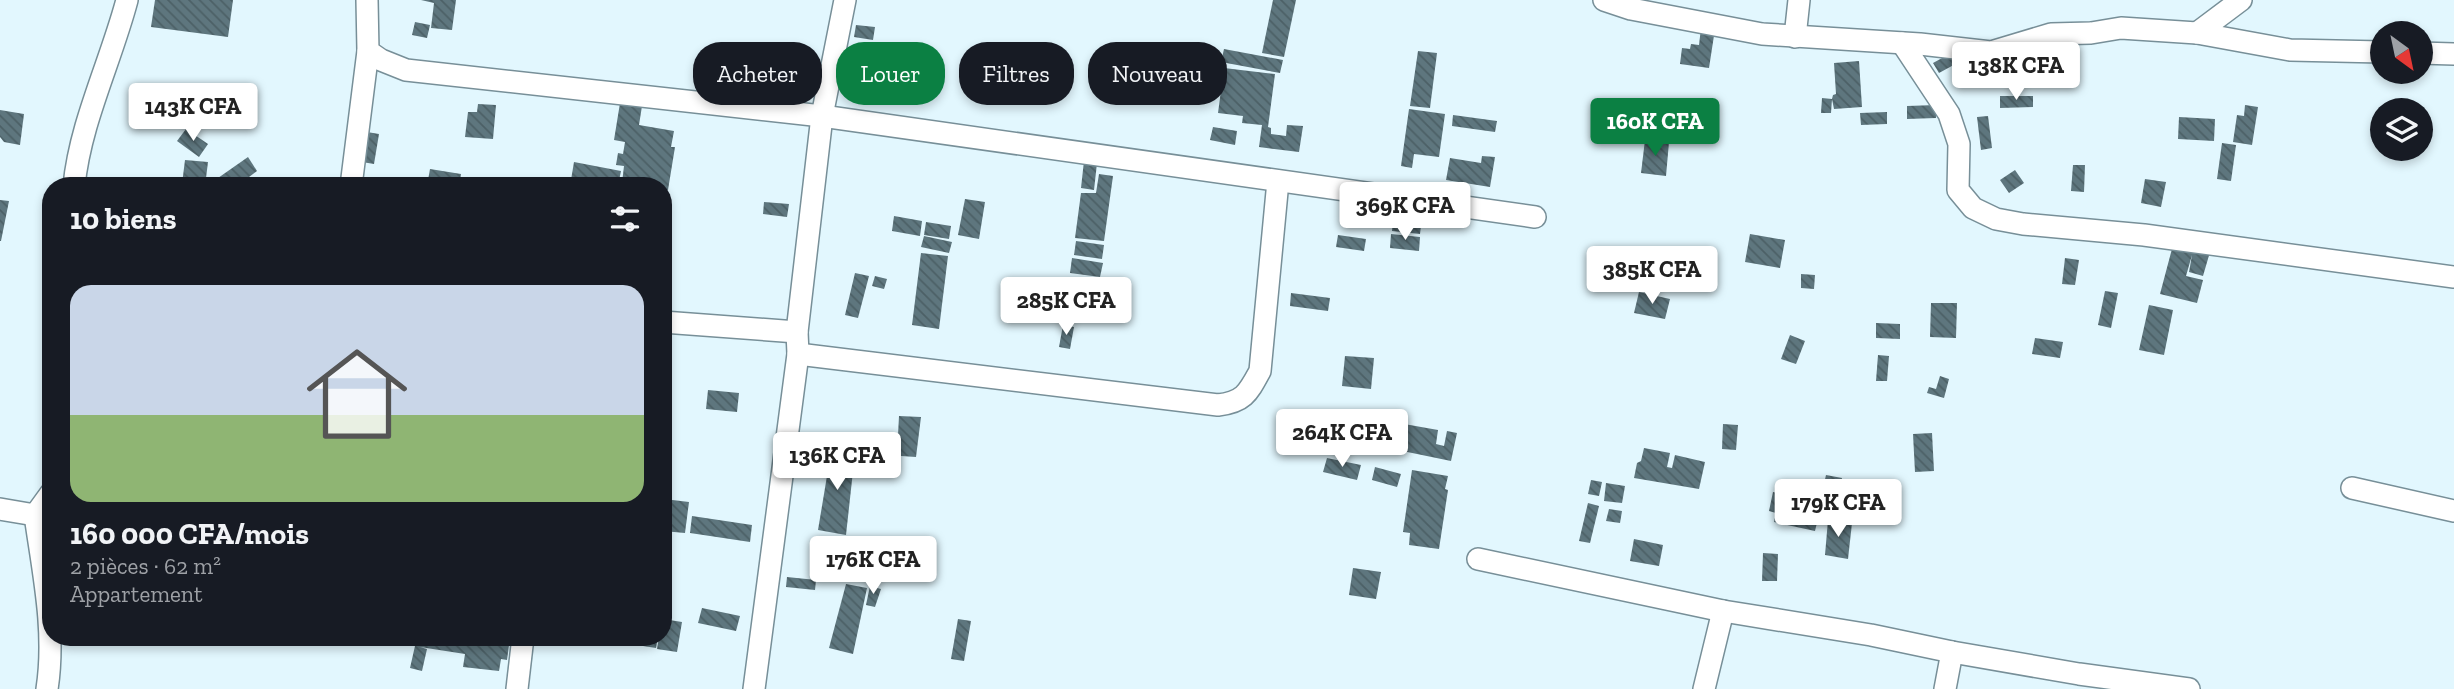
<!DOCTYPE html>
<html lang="fr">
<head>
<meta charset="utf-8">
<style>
  :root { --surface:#171b24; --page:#20242c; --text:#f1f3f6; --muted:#9ea1a6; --accent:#0b8043 }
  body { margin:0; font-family:"Zilla Slab",serif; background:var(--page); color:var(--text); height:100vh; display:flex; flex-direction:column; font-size:26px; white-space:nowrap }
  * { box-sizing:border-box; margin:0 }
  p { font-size:23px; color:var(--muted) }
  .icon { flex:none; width:38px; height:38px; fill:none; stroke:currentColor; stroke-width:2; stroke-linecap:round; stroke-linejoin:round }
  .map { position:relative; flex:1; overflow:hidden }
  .drawer { position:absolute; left:42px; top:177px; width:630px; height:469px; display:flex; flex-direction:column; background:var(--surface); border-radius:28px; box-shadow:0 4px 10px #0003 }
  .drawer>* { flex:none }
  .banner { position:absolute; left:693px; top:42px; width:665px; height:63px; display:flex; gap:14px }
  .needle { width:46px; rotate:147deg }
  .buttons { position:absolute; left:2370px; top:21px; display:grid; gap:14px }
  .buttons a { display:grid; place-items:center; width:63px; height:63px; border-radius:50%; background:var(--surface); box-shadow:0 4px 10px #0003; font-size:35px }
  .price { position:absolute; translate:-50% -60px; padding:0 16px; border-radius:7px; background:#fff; color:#222; font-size:23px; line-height:46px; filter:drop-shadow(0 2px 4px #0008) }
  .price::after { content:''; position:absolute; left:50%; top:42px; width:21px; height:16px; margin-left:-10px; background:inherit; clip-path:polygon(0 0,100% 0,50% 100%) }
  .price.current { background:var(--accent); color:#fff }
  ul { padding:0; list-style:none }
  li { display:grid; align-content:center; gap:14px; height:371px; padding:0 28px }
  li span { display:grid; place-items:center; height:217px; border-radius:21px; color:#555 }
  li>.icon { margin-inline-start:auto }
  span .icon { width:126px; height:126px; fill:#fffc; stroke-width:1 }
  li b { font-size:30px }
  h2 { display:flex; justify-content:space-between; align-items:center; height:84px; padding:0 28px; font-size:30px }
  .chip { padding:0 24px; border-radius:28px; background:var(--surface); box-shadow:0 4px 10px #0003; font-size:24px; line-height:63px }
  .chip.current { background:var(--accent); color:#fff }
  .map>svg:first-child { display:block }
</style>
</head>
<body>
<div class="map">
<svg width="2454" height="689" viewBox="0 0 2454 689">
  <defs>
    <pattern id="building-back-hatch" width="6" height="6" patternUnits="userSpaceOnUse" patternTransform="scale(1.75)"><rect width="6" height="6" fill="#5e767e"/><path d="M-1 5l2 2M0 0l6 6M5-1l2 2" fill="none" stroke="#4c6066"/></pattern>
  </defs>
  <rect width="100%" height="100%" fill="#e2f7fe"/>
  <g fill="url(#building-back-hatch)">
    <polygon points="155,0 233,0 228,37 151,27"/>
    <polygon points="421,0 456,0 452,30 431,28 434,3"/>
    <polygon points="1273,0 1296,0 1284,57 1262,53"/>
    <polygon points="415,22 430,25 427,38 412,35"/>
    <polygon points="856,25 875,27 873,40 854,37"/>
    <polygon points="1701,28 1715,29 1709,68 1680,64 1682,48 1690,49 1691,44 1699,45"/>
    <polygon points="1224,49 1283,60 1280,73 1221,62"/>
    <polygon points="1418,51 1437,53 1430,108 1410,106"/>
    <polygon points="1955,51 1961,61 1939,73 1933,63"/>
    <polygon points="1859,61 1862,107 1834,109 1832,99 1833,95 1836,94 1834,63"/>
    <polygon points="1224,68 1275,74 1268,127 1271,128 1271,134 1286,136 1287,125 1303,126 1299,152 1259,147 1262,125 1242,123 1243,116 1218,113"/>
    <polygon points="2000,96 2033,96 2033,107 2000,108"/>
    <polygon points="1822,98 1832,99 1831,113 1821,113"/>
    <polygon points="620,103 642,106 639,125 674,131 671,147 675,147 668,190 663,189 663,186 622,183 624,166 616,165 618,153 623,154 625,142 614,140"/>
    <polygon points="478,104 496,105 493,139 465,137 468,112 477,112"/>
    <polygon points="1936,105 1936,118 1907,119 1907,106"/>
    <polygon points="2245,105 2258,107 2252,145 2233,142 2237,115 2244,116"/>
    <polygon points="1409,109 1445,114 1439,157 1414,154 1412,168 1401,166"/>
    <polygon points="0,110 24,114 20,145 4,142 0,137"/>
    <polygon points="1887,112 1887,124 1861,125 1860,113"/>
    <polygon points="1453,115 1497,121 1495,132 1452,126"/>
    <polygon points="1988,116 1992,148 1981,150 1977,117"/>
    <polygon points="2179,117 2215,119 2214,141 2178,139"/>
    <polygon points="1213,127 1237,131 1235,145 1210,140"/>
    <polygon points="186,129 208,144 199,157 177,141"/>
    <polygon points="367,132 379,134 374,164 362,162"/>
    <polygon points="1645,140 1669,142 1666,176 1641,173"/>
    <polygon points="2222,143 2236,145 2231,181 2217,179"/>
    <polygon points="1482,156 1495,157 1490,187 1446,180 1450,158 1481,163"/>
    <polygon points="248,157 257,171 237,186 223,186 218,178"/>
    <polygon points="185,160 208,162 205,186 182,184"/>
    <polygon points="1084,161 1097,163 1094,190 1081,188"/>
    <polygon points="574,162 621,171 618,186 570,186"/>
    <polygon points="2073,165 2085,165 2084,192 2071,191"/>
    <polygon points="430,169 461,174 459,186 427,186"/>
    <polygon points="2015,170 2024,183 2009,193 2000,180"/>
    <polygon points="1099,174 1113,176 1104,241 1075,238 1081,193 1096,193"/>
    <polygon points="2145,179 2166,182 2161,207 2141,203"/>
    <polygon points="965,199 985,202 979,239 958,235"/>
    <polygon points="0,200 9,201 1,241 0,241"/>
    <polygon points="764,202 789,204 787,217 763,214"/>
    <polygon points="1358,204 1370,206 1367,220 1357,218"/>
    <polygon points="1394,208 1423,210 1420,234 1392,231"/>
    <polygon points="894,216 922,221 920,236 892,231"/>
    <polygon points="926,222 951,226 949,239 924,235"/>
    <polygon points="1391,234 1420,237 1419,251 1390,248"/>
    <polygon points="1750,234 1785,240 1780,268 1745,262"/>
    <polygon points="1338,235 1366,239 1364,251 1336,247"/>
    <polygon points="924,236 952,242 949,253 921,247"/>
    <polygon points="1076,241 1104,245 1102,259 1074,255"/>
    <polygon points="2173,245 2210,252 2203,276 2189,272 2192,255 2186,276 2203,280 2197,303 2160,294"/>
    <polygon points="921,253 948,256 939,329 912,325"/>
    <polygon points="1072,258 1103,263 1100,277 1070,273"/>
    <polygon points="2065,258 2079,260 2075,285 2062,284"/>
    <polygon points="855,273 869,276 858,318 845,315"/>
    <polygon points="1801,274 1815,275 1814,289 1801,288"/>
    <polygon points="875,276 887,279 884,289 872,286"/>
    <polygon points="2105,291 2118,293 2111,328 2098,325"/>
    <polygon points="1639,292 1670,299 1665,319 1634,313"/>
    <polygon points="1291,293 1330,298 1328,311 1290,306"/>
    <polygon points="1931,303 1957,303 1956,338 1930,337"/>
    <polygon points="2149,305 2173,310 2164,355 2139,350"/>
    <polygon points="1876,323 1900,324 1900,339 1876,338"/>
    <polygon points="1063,325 1074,327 1070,349 1059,347"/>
    <polygon points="1790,335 1805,341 1796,364 1781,359"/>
    <polygon points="2035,338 2063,342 2060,358 2032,354"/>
    <polygon points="1878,355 1889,356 1887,381 1876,381"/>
    <polygon points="1345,356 1374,358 1371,389 1342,386"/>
    <polygon points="1940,376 1949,379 1944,398 1927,393 1929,387 1936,389"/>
    <polygon points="708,390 739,393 737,412 706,409"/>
    <polygon points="899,416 921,417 916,457 886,455 888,434 898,435"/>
    <polygon points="1369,416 1387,419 1381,451 1363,448"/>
    <polygon points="1393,422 1438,430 1436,444 1444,446 1447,431 1457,433 1451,461 1388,448"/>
    <polygon points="1723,424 1738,425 1736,450 1722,449"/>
    <polygon points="1932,433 1934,471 1915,472 1913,434"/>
    <polygon points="663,437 671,438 668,459 663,459"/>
    <polygon points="832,446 855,453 846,535 818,530"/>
    <polygon points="1644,448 1670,453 1667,467 1672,468 1675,455 1705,462 1699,489 1634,478 1637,463 1641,461"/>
    <polygon points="1327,458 1361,465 1357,480 1323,472"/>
    <polygon points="1375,467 1401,474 1397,487 1372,480"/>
    <polygon points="1412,470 1448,476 1445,489 1448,490 1439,549 1409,545 1410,533 1403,532"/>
    <polygon points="1826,475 1842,478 1837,501 1821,497"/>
    <polygon points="1591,480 1602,482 1599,496 1588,494"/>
    <polygon points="1606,483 1625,486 1622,503 1604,501"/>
    <polygon points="1773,492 1822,502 1815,531 1774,522 1776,513 1769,511"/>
    <polygon points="664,499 689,502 685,533 663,531"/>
    <polygon points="1825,502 1853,507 1851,521 1822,516"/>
    <polygon points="1588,503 1599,506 1590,543 1579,541"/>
    <polygon points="1609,509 1622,511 1620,523 1606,521"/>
    <polygon points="692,516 752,525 750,542 690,533"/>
    <polygon points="1828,520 1852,523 1848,559 1825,555"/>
    <polygon points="1634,539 1663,545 1659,566 1630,561"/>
    <polygon points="1763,553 1778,554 1777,581 1762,581"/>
    <polygon points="1353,568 1381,572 1376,599 1349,595"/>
    <polygon points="787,577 816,580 815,590 786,587"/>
    <polygon points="846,584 867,588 853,654 829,648"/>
    <polygon points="870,586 881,589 875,607 866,605"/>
    <polygon points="702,608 740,616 736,631 698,623"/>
    <polygon points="663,619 682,622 677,652 657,649 659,637 663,637"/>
    <polygon points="958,619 971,621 964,661 951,659"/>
    <polygon points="417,637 452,637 509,645 507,660 501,659 499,671 463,667 465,654 420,647 427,649 422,671 410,668"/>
    <polygon points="644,637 658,637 656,648 643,646"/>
  </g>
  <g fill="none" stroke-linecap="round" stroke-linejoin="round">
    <g stroke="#778f98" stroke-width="24">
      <g id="minor">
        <polyline points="367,0 368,51 381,60 406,70 822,116 1535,217"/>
        <polyline points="1604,0 1631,9 1762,34 1920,44 1991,52 2051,34 2091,33 2121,28 2197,33 2290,50 2382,52"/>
        <polyline points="2197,33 2241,0"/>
        <polyline points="1795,37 1799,0"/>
        <polyline points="1902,43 1949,114 1959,144 1958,190 1973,208 1996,219 2023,224 2144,235 2454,277"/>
        <polyline points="2420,53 2454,54"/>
        <path d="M74,186C80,123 111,61 127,0"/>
        <polyline points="351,186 368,51"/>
        <polyline points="663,322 797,332"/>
        <path d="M798,354L1218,405C1244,402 1248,393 1260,371L1278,181"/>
        <polyline points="2352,488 2454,511"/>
        <polyline points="0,509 35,515"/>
        <polyline points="1478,559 1723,611 1871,635 1952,652 2079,674 2189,689"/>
        <path d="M47,689C56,631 43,572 35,515L51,493"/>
        <polyline points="517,689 523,637"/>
        <polyline points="754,689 798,354 797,332 822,116 845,0"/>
        <polyline points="1704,689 1723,611"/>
        <polyline points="1945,689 1952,652"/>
      </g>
    </g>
    <use href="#minor" stroke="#fff" stroke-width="21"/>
  </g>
</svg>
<div class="buttons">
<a><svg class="needle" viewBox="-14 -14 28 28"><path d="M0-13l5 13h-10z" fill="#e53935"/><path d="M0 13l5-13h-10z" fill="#9ea1a6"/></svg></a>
<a><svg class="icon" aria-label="layers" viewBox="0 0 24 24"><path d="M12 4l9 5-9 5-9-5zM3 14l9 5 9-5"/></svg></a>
</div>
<b class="price" style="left:2016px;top:102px">138K CFA</b>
<b class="price" style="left:193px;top:143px">143K CFA</b>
<b class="price current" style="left:1655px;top:158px">160K CFA</b>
<b class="price" style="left:1405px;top:242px">369K CFA</b>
<b class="price" style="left:1652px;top:306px">385K CFA</b>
<b class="price" style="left:1066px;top:337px">285K CFA</b>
<b class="price" style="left:1342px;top:469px">264K CFA</b>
<b class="price" style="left:837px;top:492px">136K CFA</b>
<b class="price" style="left:1838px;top:539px">179K CFA</b>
<b class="price" style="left:873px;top:596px">176K CFA</b>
<div class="banner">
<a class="chip">Acheter</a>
<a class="chip current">Louer</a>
<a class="chip">Filtres</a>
<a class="chip">Nouveau</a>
</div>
<section class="drawer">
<h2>10 biens<svg class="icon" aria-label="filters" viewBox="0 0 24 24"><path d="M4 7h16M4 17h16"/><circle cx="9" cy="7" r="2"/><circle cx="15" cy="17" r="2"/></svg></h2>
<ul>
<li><span style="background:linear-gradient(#c9d6e8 60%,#8fb573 0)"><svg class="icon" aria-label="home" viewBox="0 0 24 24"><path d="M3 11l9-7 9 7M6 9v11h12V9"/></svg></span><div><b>160 000 CFA/mois</b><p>2 pièces · 62 m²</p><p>Appartement</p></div></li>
</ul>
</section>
</div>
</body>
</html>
